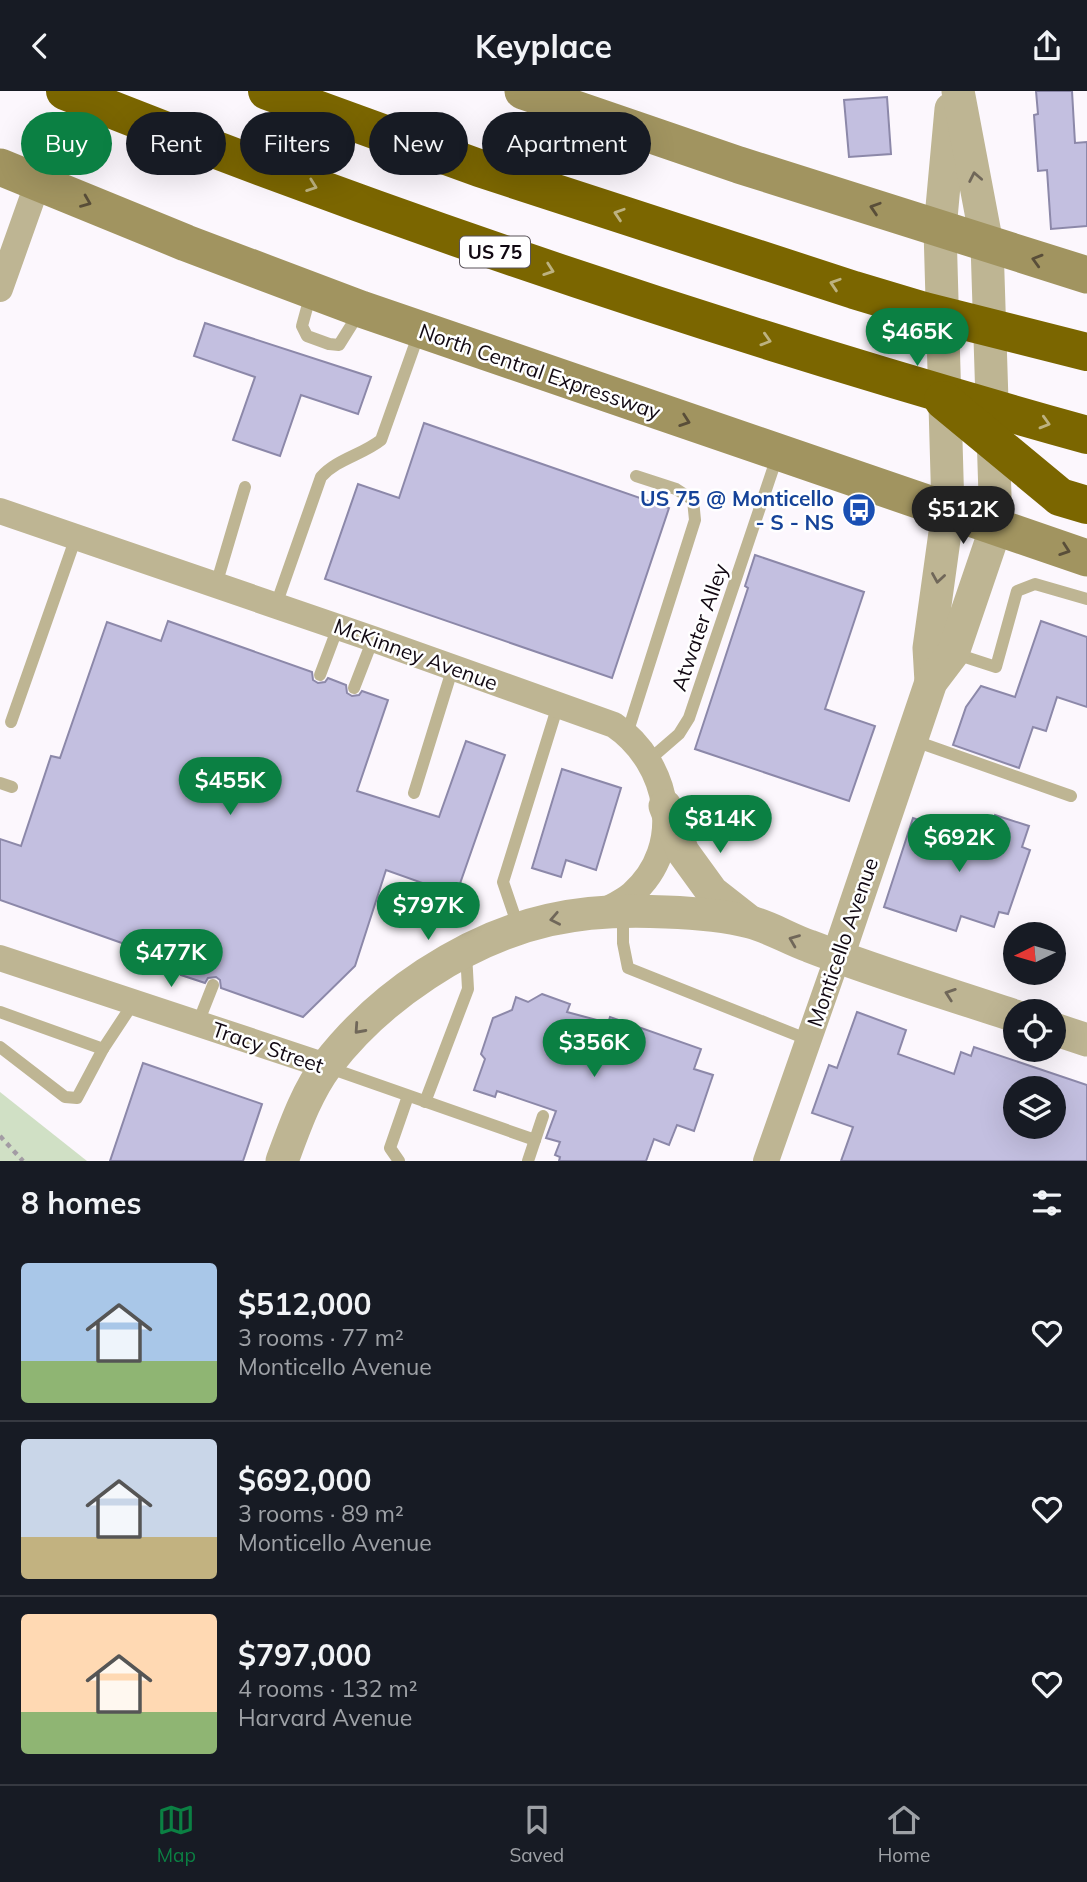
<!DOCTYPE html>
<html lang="en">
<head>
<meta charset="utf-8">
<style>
  :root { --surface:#171b24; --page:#242831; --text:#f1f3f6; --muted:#9ea1a6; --line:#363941; --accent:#0b8043 }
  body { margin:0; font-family:Mulish,sans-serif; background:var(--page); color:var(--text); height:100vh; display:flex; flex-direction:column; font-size:26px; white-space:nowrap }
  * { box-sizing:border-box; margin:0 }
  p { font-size:23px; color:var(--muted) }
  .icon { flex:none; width:38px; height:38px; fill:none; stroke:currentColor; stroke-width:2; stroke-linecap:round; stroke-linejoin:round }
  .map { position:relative; height:1070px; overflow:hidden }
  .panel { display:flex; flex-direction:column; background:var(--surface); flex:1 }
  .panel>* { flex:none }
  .top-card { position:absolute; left:21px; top:21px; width:700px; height:63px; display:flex; gap:14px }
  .needle { width:46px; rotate:265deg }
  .buttons { position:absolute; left:1003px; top:831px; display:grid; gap:14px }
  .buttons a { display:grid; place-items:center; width:63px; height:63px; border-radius:50%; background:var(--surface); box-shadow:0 7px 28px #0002; font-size:35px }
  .price { position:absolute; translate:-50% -60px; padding:0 16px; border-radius:24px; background:var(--accent); color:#fff; font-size:23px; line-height:46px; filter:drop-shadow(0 2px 4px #0008) }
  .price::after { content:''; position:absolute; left:50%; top:42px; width:21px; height:16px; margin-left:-10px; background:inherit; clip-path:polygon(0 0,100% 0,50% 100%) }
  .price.current { background:#222; color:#fff }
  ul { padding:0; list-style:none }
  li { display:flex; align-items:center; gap:21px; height:175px; padding:0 21px }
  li+li { border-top:2px solid var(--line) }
  li span { display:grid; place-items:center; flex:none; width:196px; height:140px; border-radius:7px; color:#555 }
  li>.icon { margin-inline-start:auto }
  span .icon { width:84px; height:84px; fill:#fffc; stroke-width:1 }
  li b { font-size:30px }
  h2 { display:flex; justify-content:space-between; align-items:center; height:84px; padding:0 21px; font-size:30px }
  .chip { padding:0 24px; border-radius:32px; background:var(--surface); box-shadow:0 7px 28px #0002; font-size:24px; line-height:63px }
  .chip.current { background:var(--accent); color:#fff }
  header { display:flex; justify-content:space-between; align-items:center; height:91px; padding:0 21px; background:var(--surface); font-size:32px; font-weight:700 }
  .dock { display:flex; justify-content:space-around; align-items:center; height:98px; border-top:2px solid var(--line); background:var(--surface); font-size:19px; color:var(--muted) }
  .dock a { display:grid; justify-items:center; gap:4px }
  .dock .current { color:var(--accent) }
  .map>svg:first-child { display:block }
</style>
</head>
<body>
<header><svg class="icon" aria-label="back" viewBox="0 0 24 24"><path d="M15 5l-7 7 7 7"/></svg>Keyplace<svg class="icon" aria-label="share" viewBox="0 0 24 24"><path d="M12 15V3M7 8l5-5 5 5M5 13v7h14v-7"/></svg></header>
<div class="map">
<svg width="1087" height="1070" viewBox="0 0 1087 1070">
  <rect width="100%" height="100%" fill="#fcf7fd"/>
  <polygon fill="#d0e0c5" points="0,1001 87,1070 0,1070"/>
  <g fill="#c3bfe0" stroke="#8c88a9" stroke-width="2" fill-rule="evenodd">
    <polygon points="1036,0 1072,0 1075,52 1087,51 1087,135 1051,138 1047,79 1038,80 1034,24 1038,23"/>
    <polygon points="887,6 891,63 849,66 844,9"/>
    <polygon points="205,232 371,286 358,323 301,304 280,365 233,349 255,286 194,265"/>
    <polygon points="424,332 669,417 612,587 325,488 358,393 399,407"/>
    <polygon points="755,464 864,501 825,618 875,635 849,710 695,658 748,497 745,495"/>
    <polygon points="168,530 312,581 313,589 318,592 325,591 328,587 346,594 347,602 352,605 359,604 362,600 388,609 357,700 439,726 466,650 505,664 456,804 386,779 355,875 303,926 221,897 220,889 216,886 208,887 205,892 181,884 184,874 0,809 0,748 21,755 51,665 60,667 107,531 161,550"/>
    <polygon points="1041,530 1087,546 1087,616 1057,606 1046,640 1033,636 1019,677 953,654 966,616 981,595 1015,606"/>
    <polygon points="562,678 621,697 596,779 566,769 561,786 532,777"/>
    <polygon points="995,724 1029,735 1022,756 1030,759 1008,823 999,821 994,836 961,825 956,840 884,816 913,727 985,751"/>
    <polygon points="542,903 570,913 567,921 608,932 610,926 701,958 694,978 713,984 694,1040 677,1034 669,1054 654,1048 646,1070 559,1070 560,1066 555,1064 560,1051 546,1047 556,1020 497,1000 495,1006 474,999 485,968 481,963 493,927 512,919 516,906 528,911"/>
    <path d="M857,921L906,939L898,963L954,983L961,961L971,965L974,956L1087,994V1070H841L853,1036L812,1022L829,974L837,977ZM1015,998H1054V1036H1015Z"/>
    <polygon points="143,972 262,1013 243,1070 110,1070"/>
  </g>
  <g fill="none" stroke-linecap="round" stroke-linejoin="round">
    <polyline stroke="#a39ca4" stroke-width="4.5" stroke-dasharray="5 5" stroke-linecap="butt" points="0,1045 23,1070"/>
    <g stroke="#beb593" stroke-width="12">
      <polyline points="311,202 302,235 307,245 329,253 339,254 359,222"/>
      <polyline points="216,494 245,396"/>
      <path d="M276,514L321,386C337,368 362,364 381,349L419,242"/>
      <polyline points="953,562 996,576 1017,500 1035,493 1087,508"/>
      <polyline points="320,584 338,536"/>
      <polyline points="354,597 373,548"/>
      <polyline points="11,631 76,446"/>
      <polyline points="627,643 695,429 693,409 676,398 636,385"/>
      <polyline points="912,649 1071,705"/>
      <polyline points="649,669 679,643 689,627 777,366"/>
      <polyline points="0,692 12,696"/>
      <polyline points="414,702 453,576"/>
      <polyline points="623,823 623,852 628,877 809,949"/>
      <polyline points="518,835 503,791 558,614"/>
      <polyline points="0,921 103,958 134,911"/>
      <polyline points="198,932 213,894"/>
      <polyline points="0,956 65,1006 77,1007 103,958"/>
      <polyline points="327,976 535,1049"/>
      <polyline points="425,1011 468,898 466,862"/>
      <polyline points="399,1070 390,1057 408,1005"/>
      <polyline points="528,1070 543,1025"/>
    </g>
    <g stroke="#beb593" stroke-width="26">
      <polyline points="0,198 38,91"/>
      <path d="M0,420L373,548L614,634C670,672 686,756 632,803C624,810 613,815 604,820"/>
      <polyline points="0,867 326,975"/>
      <polyline points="766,1070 838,865"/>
    </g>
    <g stroke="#beb593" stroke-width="33">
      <polyline points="931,591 929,557 948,420 940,138 951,18"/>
      <polyline points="665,715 683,761 712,801 749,830"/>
      <polyline points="838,865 931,591 953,562 996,436 987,153 958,0"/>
      <polyline points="1054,938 1087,949"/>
      <path d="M282,1070C294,1038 306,1002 327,974C379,906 465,848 549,829C588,820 627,819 666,821C693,822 723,824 750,831C770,836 789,848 809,855C876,881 946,902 1015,925"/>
    </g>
    <g stroke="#a19460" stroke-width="37">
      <polyline points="523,0 739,74 1087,184"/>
      <polyline points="0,76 186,152 361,218 1087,467"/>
    </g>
    <g stroke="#7b6600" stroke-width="38">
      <path d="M65,0C399,134 740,247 1087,344"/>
      <polyline points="267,0 479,77 854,199 924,220 1087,261"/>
      <polyline points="943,309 1060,406 1087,414"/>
    </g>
  </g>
  <defs><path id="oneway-chevron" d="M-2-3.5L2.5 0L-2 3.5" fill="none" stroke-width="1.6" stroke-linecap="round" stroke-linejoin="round" transform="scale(1.75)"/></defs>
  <g stroke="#706759">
    <use href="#oneway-chevron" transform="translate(975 86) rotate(-101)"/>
    <use href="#oneway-chevron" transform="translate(938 487) rotate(99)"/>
    <use href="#oneway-chevron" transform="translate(555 828) rotate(169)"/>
    <use href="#oneway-chevron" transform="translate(794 849) rotate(-158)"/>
    <use href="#oneway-chevron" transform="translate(950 903) rotate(-161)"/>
    <use href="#oneway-chevron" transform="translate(359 938) rotate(132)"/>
  </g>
  <g stroke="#bdb280">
    <use href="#oneway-chevron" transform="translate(312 95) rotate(20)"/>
    <use href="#oneway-chevron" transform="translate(619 123) rotate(-162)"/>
    <use href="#oneway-chevron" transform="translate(549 179) rotate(19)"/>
    <use href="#oneway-chevron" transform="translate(835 193) rotate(-162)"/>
    <use href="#oneway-chevron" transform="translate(766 249) rotate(17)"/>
    <use href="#oneway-chevron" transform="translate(1045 332) rotate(16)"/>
  </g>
  <g stroke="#594e39">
    <use href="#oneway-chevron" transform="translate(86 111) rotate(22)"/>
    <use href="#oneway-chevron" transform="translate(875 117) rotate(-162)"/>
    <use href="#oneway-chevron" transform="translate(1037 169) rotate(-164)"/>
    <use href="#oneway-chevron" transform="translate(685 330) rotate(19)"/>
    <use href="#oneway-chevron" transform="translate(1065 459) rotate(19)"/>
  </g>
  <defs>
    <g id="bus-disc" transform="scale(1.75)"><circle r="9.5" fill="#1a4fb4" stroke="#fff"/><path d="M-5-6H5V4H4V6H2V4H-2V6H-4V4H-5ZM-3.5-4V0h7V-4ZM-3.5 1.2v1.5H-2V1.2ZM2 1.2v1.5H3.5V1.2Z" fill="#fff"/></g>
  </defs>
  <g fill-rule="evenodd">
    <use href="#bus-disc" x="859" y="419"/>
  </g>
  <g text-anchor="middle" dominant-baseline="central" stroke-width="5" stroke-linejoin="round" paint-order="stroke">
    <rect fill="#fff" stroke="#585259" stroke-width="2" x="460" y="145.5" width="70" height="31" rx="5"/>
    <g font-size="19" font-weight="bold" fill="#110812">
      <text x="495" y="161">US 75</text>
    </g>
    <g font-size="21" fill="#110812" stroke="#fff">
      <text transform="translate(540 280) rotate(19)">North Central Expressway</text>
      <text transform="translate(699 536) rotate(-71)">Atwater Alley</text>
      <text transform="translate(416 563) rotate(20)">McKinney Avenue</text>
      <text transform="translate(842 851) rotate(-71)">Monticello Avenue</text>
      <text transform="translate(268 956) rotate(19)">Tracy Street</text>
    </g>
    <g font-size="21" font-weight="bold" fill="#164399" stroke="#fff" text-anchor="end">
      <text x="834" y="407">US 75 @ Monticello<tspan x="834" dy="24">- S - NS</tspan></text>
    </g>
  </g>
</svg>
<div class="buttons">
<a><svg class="needle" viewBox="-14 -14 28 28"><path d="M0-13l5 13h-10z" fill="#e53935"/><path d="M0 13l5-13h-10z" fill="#9ea1a6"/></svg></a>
<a><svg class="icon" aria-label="locate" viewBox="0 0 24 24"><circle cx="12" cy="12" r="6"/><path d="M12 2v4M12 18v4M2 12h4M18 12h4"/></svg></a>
<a><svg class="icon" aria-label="layers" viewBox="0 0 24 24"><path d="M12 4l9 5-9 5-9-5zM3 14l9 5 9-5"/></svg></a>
</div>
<b class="price" style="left:917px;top:277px">$465K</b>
<b class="price current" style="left:963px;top:455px">$512K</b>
<b class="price" style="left:230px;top:726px">$455K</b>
<b class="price" style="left:720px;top:764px">$814K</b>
<b class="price" style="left:959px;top:783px">$692K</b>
<b class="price" style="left:428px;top:851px">$797K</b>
<b class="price" style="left:171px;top:898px">$477K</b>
<b class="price" style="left:594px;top:988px">$356K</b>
<div class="top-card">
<a class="chip current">Buy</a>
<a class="chip">Rent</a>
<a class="chip">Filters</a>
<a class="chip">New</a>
<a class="chip">Apartment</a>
</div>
</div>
<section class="panel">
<h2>8 homes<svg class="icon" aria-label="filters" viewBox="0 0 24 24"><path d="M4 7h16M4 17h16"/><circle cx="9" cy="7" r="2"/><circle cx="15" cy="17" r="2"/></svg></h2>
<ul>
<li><span style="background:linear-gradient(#a9c7e8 70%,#8fb573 0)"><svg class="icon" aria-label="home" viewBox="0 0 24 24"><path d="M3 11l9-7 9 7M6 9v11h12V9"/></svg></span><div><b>$512,000</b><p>3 rooms · 77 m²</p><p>Monticello Avenue</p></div><svg class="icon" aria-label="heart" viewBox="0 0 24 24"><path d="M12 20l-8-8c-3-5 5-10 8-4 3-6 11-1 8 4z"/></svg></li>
<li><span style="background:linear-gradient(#c9d6e8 70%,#c2b280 0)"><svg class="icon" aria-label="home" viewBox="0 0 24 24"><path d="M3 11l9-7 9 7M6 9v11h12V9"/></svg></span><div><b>$692,000</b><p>3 rooms · 89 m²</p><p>Monticello Avenue</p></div><svg class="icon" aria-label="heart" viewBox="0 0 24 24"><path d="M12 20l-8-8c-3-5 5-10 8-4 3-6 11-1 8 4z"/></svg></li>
<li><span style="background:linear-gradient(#ffd9b3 70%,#8fb573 0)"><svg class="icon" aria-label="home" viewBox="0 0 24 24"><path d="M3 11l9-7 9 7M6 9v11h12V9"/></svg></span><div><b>$797,000</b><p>4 rooms · 132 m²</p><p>Harvard Avenue</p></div><svg class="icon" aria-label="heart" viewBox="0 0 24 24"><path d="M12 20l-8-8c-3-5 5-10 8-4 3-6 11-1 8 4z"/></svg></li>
</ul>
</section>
<nav class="dock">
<a class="current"><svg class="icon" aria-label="map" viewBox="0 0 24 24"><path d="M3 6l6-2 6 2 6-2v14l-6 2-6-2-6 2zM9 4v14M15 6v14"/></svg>Map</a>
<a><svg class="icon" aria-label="saved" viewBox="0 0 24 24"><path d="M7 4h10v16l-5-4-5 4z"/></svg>Saved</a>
<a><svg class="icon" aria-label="home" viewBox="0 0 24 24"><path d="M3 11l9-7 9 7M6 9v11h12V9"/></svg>Home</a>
</nav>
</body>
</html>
